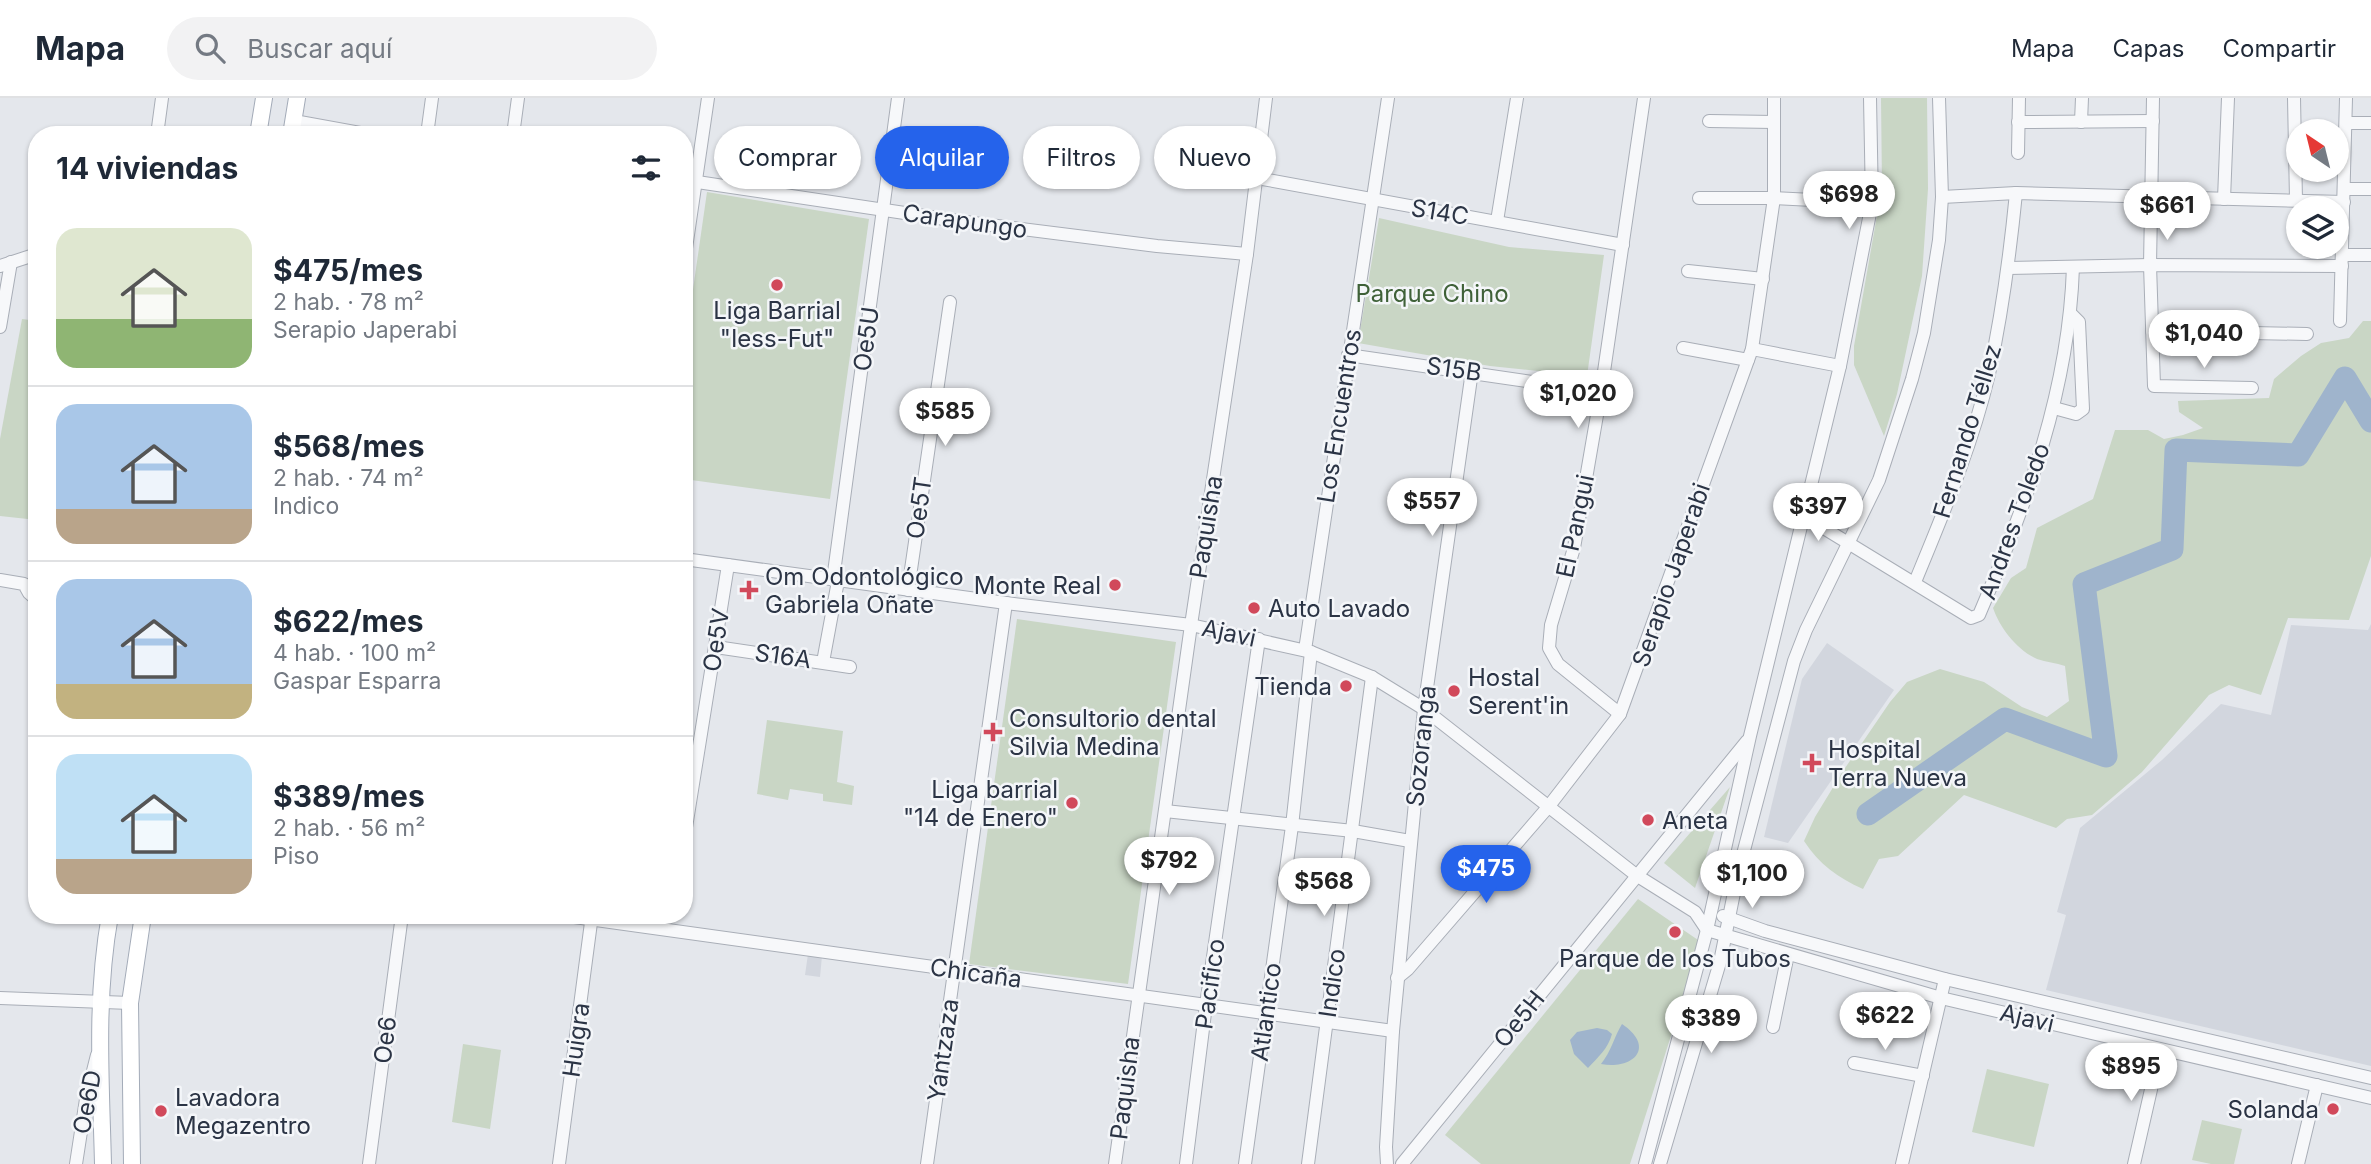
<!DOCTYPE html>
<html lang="es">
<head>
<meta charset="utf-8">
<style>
  :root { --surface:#fff; --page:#f2f2f3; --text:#1f2937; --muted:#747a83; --line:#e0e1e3; --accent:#2563eb }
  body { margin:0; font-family:Inter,sans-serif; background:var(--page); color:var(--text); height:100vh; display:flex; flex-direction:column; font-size:26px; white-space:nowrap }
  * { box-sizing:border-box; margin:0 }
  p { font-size:23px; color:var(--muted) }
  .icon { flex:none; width:38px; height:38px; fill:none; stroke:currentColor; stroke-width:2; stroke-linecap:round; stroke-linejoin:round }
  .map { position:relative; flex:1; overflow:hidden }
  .details { position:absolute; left:28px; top:28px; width:665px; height:798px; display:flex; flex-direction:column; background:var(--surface); border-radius:28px; box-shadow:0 2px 5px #0004 }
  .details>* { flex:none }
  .top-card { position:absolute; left:714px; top:28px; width:665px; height:63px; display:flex; gap:14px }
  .needle { width:46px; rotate:325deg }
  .fabs { position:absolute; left:2286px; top:21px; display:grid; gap:14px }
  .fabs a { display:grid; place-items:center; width:63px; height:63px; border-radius:50%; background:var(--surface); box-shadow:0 2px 5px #0004; font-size:35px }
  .price { position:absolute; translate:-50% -60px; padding:0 16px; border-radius:24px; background:#fff; color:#222; font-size:23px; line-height:46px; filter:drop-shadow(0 2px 4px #0008) }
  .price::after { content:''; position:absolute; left:50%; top:42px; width:21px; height:16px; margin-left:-10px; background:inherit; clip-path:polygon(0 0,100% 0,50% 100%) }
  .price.on { background:var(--accent); color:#fff }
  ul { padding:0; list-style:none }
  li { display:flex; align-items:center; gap:21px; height:175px; padding:0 28px }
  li+li { border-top:2px solid var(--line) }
  li span { display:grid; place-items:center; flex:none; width:196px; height:140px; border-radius:21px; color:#555 }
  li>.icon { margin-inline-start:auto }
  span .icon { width:84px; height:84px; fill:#fffc; stroke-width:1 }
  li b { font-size:30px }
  h2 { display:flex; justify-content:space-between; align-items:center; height:84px; padding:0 28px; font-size:30px }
  .pill { padding:0 24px; border-radius:32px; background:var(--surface); box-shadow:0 2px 5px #0004; font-size:24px; line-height:63px }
  .pill.on { background:var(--accent); color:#fff }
  header { display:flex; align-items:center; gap:42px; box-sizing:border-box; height:98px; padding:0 35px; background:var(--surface); border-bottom:2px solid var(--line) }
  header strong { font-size:33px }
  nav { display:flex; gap:38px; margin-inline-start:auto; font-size:24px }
  .search { width:490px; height:63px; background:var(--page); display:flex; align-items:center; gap:18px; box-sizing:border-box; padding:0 24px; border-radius:38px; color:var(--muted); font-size:26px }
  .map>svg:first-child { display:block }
</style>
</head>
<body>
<header>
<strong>Mapa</strong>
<div class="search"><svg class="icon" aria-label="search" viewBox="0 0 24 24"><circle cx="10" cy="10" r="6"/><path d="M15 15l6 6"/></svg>Buscar aquí</div>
<nav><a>Mapa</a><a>Capas</a><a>Compartir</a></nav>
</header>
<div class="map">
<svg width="2371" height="1066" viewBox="0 0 2371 1066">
  <rect width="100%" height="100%" fill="#e4e7ec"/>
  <g fill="#d2d6de">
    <polygon points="2371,526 2371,968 2046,892 2066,817 2057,814 2080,730 2162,662 2221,606 2271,617 2291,527 2368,532"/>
    <polygon points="1827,545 1894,592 1788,745 1764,739 1802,581"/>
    <polygon points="808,856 822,858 820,879 805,877"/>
  </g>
  <g fill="#c9d6c5">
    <polygon points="1881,0 1927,0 1928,91 1922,178 1897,296 1884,338 1854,267 1854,248 1882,89"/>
    <polygon points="707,94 869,121 830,401 684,381 684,254"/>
    <polygon points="1379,120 1509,149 1604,157 1587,278 1490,268 1358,245"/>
    <polygon points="22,221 37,223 37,422 0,418 0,341"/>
    <path d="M2363,223H2371V458L2349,522L2288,520L2261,597L2229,587L2209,597L2142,674L2092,717L2067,721L2056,730L1964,697L1898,758L1879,761L1863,791C1838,780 1819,766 1804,743L1815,719L1843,673L1890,604L1907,584L1940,571L1984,584L2022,609L2047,619L2069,603L2065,568C2056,565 2046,564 2037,561C2017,552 2000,530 1993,510L2011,480L2026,470L2037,430L2093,401L2115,332H2148L2164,341L2183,337L2203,330L2179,314L2178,303L2269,300L2274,281L2301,258L2321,245L2349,240Z"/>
    <polygon points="1017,521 1176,544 1128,886 969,866"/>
    <polygon points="767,622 843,633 837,684 854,688 852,707 823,703 823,696 790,691 788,702 757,696"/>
    <polygon points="1730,689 1695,790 1664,765"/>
    <polygon points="1638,801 1701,844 1630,1066 1481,1066 1445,1037"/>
    <polygon points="463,946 501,952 490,1031 452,1024"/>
    <polygon points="1987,971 2049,986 2034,1049 1972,1034"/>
    <polygon points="2202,1022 2242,1031 2234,1066 2211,1066 2192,1062"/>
  </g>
  <g fill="#9fb4cc">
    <path d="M1622,926C1656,949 1634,972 1601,966C1611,954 1614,939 1622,926Z"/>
    <path d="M1597,930L1607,932L1612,936C1608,951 1598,959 1588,970L1574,956L1570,942L1577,934Z"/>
  </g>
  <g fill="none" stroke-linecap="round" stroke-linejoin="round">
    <polyline stroke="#9fb4cc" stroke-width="23" points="1868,716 2005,621 2106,658 2084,486 2172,451 2176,352 2298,357 2345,280 2371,323"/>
    <g stroke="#a9aeb7" stroke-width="14">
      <g id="minor">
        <polyline points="2153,0 2150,167 2154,288 2252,290"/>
        <polyline points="2294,0 2296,102"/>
        <polyline points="294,23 371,37"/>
        <polyline points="1709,23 1774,24"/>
        <polyline points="2018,24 2153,23"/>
        <polyline points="2081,24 2082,0"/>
        <polyline points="2346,25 2371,25"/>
        <polyline points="157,37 162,0"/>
        <polyline points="427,37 432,0"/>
        <polyline points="513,37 518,0"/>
        <polyline points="2018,55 2019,0"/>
        <polyline points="1257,80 1623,147"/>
        <polyline points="684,82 958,123 1157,148 1247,156"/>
        <polyline points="2345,91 2371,91"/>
        <polyline points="1942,99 2016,95 2344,104"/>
        <polyline points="1699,100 1774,100 1872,105"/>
        <polyline points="2224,101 2228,0"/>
        <polyline points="1497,123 1517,0"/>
        <polyline points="2342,157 2371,157"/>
        <polyline points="684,164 708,0"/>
        <polyline points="0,168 37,156"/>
        <polyline points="2008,170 2150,167 2342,168"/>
        <polyline points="1688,173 1763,181"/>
        <polyline points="2340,223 2346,0"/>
        <polyline points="0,229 11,164"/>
        <polyline points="2152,233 2307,236"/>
        <polyline points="1683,250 1748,262"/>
        <polyline points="1752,251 1840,268"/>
        <polyline points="1348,257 1601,294"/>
        <polyline points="2054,310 2076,316 2083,311 2079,224 2071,216"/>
        <path d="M1804,418L1971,520L1979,517C2027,405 2069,292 2073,169"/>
        <polyline points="684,461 1006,505 1191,527 1311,554 1372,579 1424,611 1636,777 1695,814 1707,832 1941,900 2371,1000"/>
        <polyline points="0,482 24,486 29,495 37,502"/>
        <polyline points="833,482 898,0"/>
        <path d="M1915,484C1943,416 1972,348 1989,276C2002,216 2010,156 2016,95"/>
        <polyline points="908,492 950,204"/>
        <polyline points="716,549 850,569"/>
        <polyline points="1305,552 1388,0"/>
        <polyline points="823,564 838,483"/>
        <polyline points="1620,616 1558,566 1549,550 1551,527 1574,450 1601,294 1644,0"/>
        <polyline points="1165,713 1353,733 1410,743"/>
        <polyline points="684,742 728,467"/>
        <polyline points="560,817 1393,933"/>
        <polyline points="1723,818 1765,833 1945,881 2371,980"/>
        <polyline points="1397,880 1408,871 1549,708 1620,616 1752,251 1774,100 1774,0"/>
        <polyline points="0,900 130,905"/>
        <polyline points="1773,929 1788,856"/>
        <polyline points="1854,965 1923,978"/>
        <polyline points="76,1066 86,1001 97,957"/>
        <polyline points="369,1066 402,817"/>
        <polyline points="559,1066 592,817"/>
        <polyline points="927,1066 1006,505"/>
        <polyline points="1115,1066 1191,527 1247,156 1266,0"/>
        <polyline points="1186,1066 1206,907 1259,541"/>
        <polyline points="1245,1066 1292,728 1311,554"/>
        <polyline points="1308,1066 1372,579"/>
        <polyline points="1387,1066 1386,1049 1393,933 1424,611 1472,273"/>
        <polyline points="1402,1066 1747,643"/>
        <polyline points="1645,1066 1707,832 1750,638 1840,268 1872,105 1870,0"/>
        <polyline points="1660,1066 1720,864 1738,775 1794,563 1806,532 1879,382 1912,281 1924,235 1939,142 1942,99 1939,0"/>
        <polyline points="1902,1066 1945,881"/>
        <polyline points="2134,1066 2160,952"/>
        <polyline points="2298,1066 2317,987"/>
      </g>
    </g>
    <g stroke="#a3abb8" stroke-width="18">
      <g id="major">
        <polyline points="258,37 264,0"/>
        <polyline points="291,37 297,0"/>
        <path d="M103,1066C101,983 95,900 110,817"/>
        <polyline points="132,1066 130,905 143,817"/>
      </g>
    </g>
    <use href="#minor" stroke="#f7f8fa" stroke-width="12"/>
    <use href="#major" stroke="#fff" stroke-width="16"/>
  </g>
  <g fill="#d1495b" stroke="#f4f6f9" stroke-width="2.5">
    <circle cx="777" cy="187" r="7"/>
    <circle cx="1115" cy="487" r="7"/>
    <path d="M745.5 481.5h7v7h7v7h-7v7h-7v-7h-7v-7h7z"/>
    <circle cx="1254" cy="510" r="7"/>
    <circle cx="1346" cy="588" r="7"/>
    <circle cx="1454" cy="593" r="7"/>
    <path d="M989.5 623.5h7v7h7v7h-7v7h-7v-7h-7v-7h7z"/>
    <path d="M1808.5 654.5h7v7h7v7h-7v7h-7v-7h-7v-7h7z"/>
    <circle cx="1072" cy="705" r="7"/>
    <circle cx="1648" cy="722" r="7"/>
    <circle cx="1675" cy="834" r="7"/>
    <circle cx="2333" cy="1011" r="7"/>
    <circle cx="161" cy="1013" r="7"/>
  </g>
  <g text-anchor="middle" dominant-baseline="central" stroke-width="5" stroke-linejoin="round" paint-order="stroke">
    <g font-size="24" fill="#2b3445" stroke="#f4f6f9">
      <text transform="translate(1440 114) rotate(9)">S14C</text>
      <text transform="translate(965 123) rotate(8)">Carapungo</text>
      <text transform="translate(866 241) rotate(-82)">Oe5U</text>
      <text transform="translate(1454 271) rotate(8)">S15B</text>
      <text transform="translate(1339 318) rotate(-81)">Los Encuentros</text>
      <text transform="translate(1967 333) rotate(-73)">Fernando Téllez</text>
      <text transform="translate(919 410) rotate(-82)">Oe5T</text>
      <text transform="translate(2014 423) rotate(-70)">Andres Toledo</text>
      <text transform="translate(1575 428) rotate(-78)">El Pangui</text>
      <text transform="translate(1206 429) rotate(-81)">Paquisha</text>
      <text transform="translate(1671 477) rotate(-71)">Serapio Japerabi</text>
      <text transform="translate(1229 535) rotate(12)">Ajavi</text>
      <text transform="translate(716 542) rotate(-81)">Oe5V</text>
      <text transform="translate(783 558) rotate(8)">S16A</text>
      <text transform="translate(1421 648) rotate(-84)">Sozoranga</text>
      <text transform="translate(976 875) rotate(8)">Chicaña</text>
      <text transform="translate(1332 885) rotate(-82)">Indico</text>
      <text transform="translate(1210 886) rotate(-82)">Pacifico</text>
      <text transform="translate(1266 914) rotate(-82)">Atlantico</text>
      <text transform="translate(2027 920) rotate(13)">Ajavi</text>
      <text transform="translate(1519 921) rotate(-51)">Oe5H</text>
      <text transform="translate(385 942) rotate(-83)">Oe6</text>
      <text transform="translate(576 942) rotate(-82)">Huigra</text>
      <text transform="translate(943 952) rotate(-82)">Yantzaza</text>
      <text transform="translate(1125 990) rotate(-83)">Paquisha</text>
      <text transform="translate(87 1004) rotate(-79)">Oe6D</text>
    </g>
    <g font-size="24" fill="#3f6138" stroke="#f4f6f9">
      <text x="1432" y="195">Parque Chino</text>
    </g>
    <g font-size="24" fill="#2b3445" stroke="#f4f6f9" text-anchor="start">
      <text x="777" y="212" text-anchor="middle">Liga Barrial<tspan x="777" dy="28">"Iess-Fut"</tspan></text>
      <text x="765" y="478">Om Odontológico<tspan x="765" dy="28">Gabriela Oñate</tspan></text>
      <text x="1101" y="487" text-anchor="end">Monte Real</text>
      <text x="1268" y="510">Auto Lavado</text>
      <text x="1468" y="579">Hostal<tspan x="1468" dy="28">Serent'in</tspan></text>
      <text x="1332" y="588" text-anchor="end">Tienda</text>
      <text x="1009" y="620">Consultorio dental<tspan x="1009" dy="28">Silvia Medina</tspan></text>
      <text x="1828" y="651">Hospital<tspan x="1828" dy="28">Terra Nueva</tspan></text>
      <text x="1058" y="691" text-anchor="end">Liga barrial<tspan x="1058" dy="28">"14 de Enero"</tspan></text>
      <text x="1662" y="722">Aneta</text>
      <text x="1675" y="860" text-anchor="middle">Parque de los Tubos</text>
      <text x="175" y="999">Lavadora<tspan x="175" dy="28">Megazentro</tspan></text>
      <text x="2319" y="1011" text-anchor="end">Solanda</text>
    </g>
  </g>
</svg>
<div class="fabs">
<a><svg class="needle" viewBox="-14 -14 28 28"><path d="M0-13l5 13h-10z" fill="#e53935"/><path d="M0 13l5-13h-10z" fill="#747a83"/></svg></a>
<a><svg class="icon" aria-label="layers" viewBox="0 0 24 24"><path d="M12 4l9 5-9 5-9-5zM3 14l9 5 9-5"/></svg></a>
</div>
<b class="price" style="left:1849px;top:133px">$698</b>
<b class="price" style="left:2167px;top:144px">$661</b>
<b class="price" style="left:2204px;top:272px">$1,040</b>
<b class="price" style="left:1578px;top:332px">$1,020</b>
<b class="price" style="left:945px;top:350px">$585</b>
<b class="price" style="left:1432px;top:440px">$557</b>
<b class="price" style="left:1818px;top:445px">$397</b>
<b class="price" style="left:1169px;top:799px">$792</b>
<b class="price on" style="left:1486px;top:807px">$475</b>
<b class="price" style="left:1752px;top:812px">$1,100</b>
<b class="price" style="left:1324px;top:820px">$568</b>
<b class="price" style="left:1885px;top:954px">$622</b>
<b class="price" style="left:1711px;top:957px">$389</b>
<b class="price" style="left:2131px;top:1005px">$895</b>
<div class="top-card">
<a class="pill">Comprar</a>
<a class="pill on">Alquilar</a>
<a class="pill">Filtros</a>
<a class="pill">Nuevo</a>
</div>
<section class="details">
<h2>14 viviendas<svg class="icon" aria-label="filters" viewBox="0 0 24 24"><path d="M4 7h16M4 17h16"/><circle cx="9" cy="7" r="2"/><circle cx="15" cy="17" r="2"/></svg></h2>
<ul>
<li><span style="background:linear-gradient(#dfe7d0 65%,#8fb573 0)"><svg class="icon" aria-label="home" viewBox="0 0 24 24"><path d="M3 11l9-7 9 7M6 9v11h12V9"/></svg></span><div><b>$475/mes</b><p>2 hab. · 78 m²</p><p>Serapio Japerabi</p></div></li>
<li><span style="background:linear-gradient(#a9c7e8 75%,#b9a48a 0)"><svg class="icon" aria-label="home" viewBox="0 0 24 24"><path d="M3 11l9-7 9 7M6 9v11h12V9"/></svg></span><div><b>$568/mes</b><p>2 hab. · 74 m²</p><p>Indico</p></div></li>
<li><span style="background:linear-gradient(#a9c7e8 75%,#c2b280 0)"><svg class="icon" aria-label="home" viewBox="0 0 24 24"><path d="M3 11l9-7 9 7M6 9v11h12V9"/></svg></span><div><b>$622/mes</b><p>4 hab. · 100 m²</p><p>Gaspar Esparra</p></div></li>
<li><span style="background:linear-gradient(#bfe0f5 75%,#b9a48a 0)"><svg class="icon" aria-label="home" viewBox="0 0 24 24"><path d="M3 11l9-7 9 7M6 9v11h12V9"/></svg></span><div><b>$389/mes</b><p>2 hab. · 56 m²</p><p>Piso</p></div></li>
</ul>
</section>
</div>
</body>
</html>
